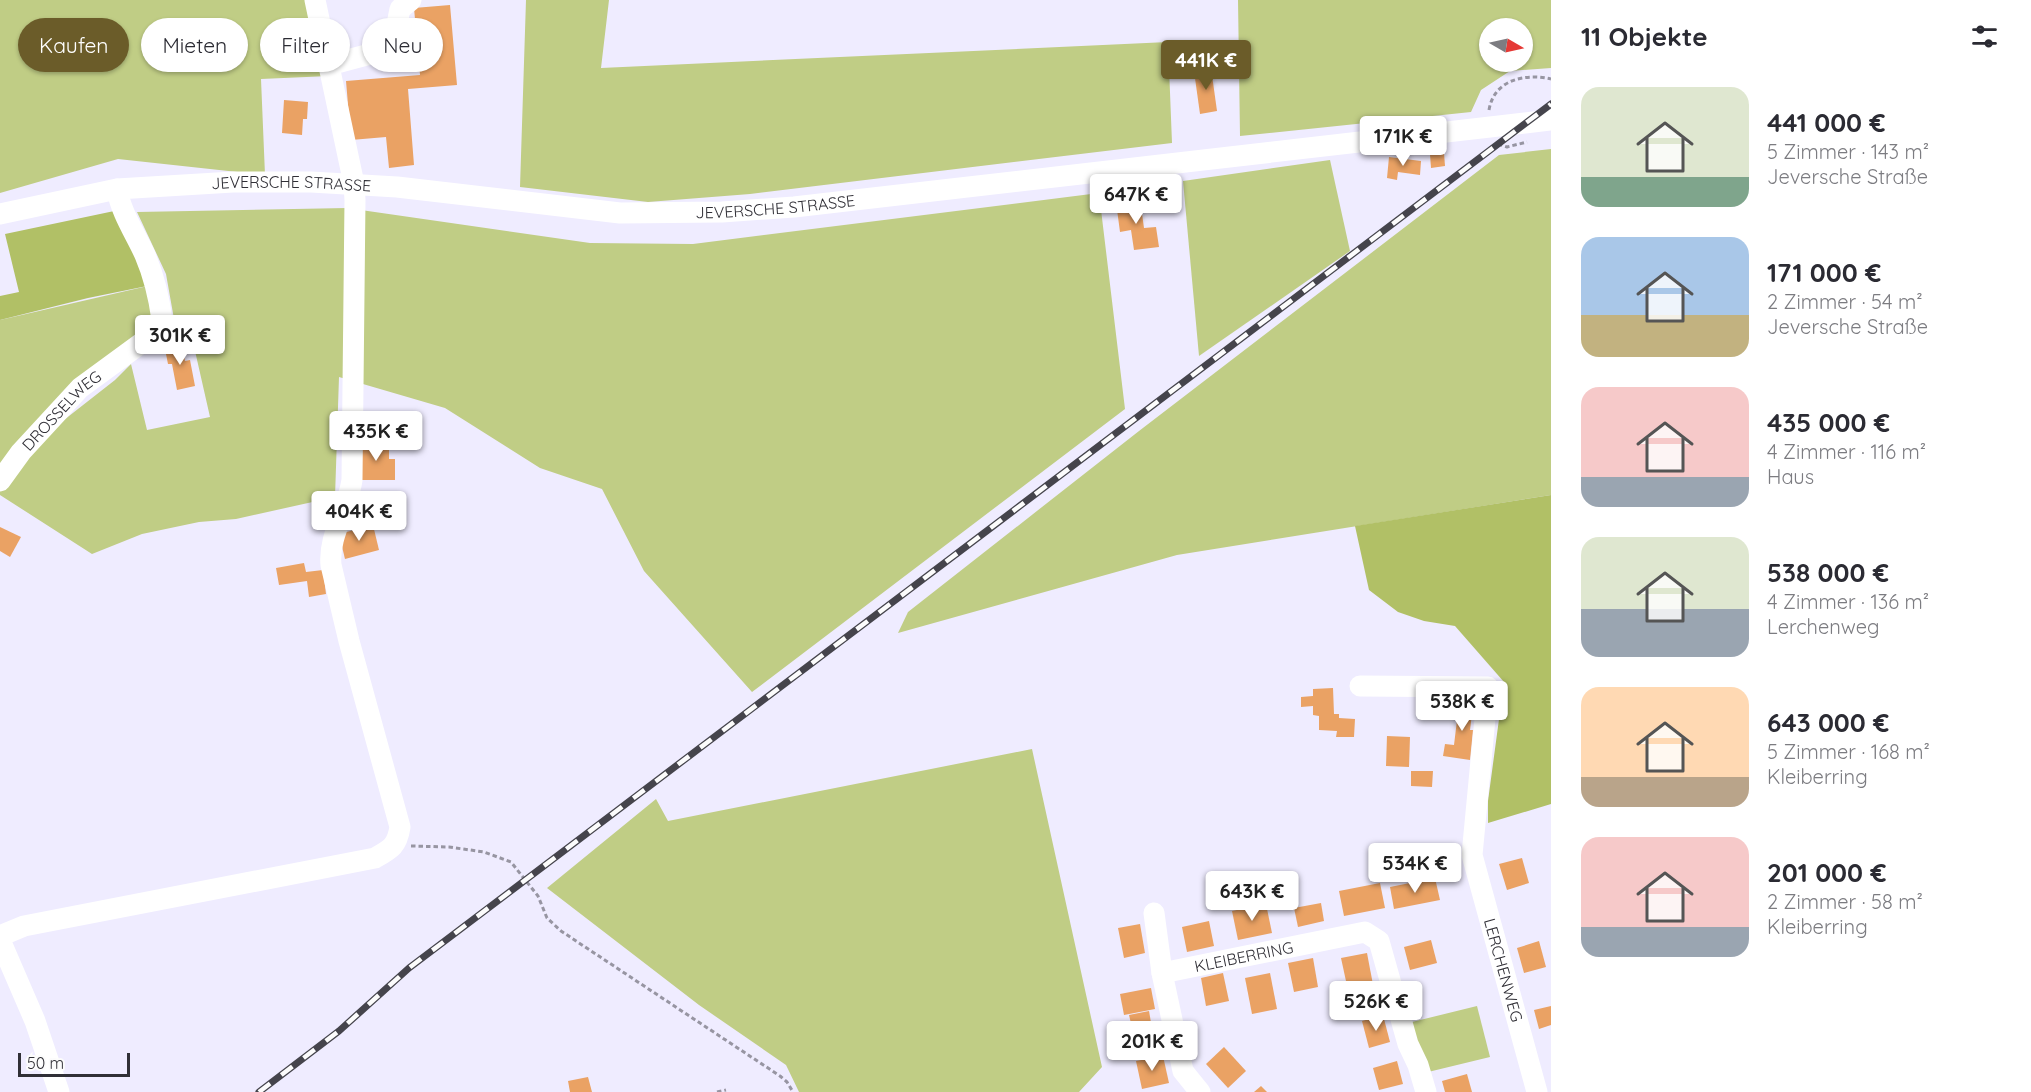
<!DOCTYPE html>
<html lang="de">
<head>
<meta charset="utf-8">
<style>
  :root { --surface:#fff; --page:#f2f2f3; --text:#2b2b33; --muted:#7c7c81; --accent:#6b5c29 }
  body { margin:0; font-family:Quicksand,sans-serif; background:var(--page); color:var(--text); height:100vh; display:flex; flex-direction:column; font-size:22px; white-space:nowrap }
  * { box-sizing:border-box; margin:0 }
  p { font-size:20px; color:var(--muted) }
  .icon { flex:none; width:33px; height:33px; fill:none; stroke:currentColor; stroke-width:2; stroke-linecap:round; stroke-linejoin:round }
  .map { position:relative; flex:1; overflow:hidden }
  .sheet { display:flex; flex-direction:column; background:var(--surface); width:480px }
  .sheet>* { flex:none }
  .top-card { position:absolute; left:18px; top:18px; width:570px; height:54px; display:flex; gap:12px }
  .needle { width:39px; rotate:99deg }
  .buttons { position:absolute; left:1479px; top:18px; display:grid; gap:12px }
  .buttons a { display:grid; place-items:center; width:54px; height:54px; border-radius:50%; background:var(--surface); box-shadow:0 2px 4px #0004; font-size:30px }
  .scale { position:absolute; left:18px; bottom:15px; width:112px; box-sizing:border-box; padding-left:6px; border:3px solid #302f36; border-top:0; font-size:16px; line-height:21px; white-space:nowrap; color:#302f36; -webkit-text-stroke:4px #fcfcfc; paint-order:stroke }
  .price { position:absolute; translate:-50% -51px; padding:0 14px; border-radius:6px; background:#fff; color:#222; font-size:20px; line-height:39px; filter:drop-shadow(0 2px 3px #0008) }
  .price::after { content:''; position:absolute; left:50%; top:36px; width:18px; height:14px; margin-left:-9px; background:inherit; clip-path:polygon(0 0,100% 0,50% 100%) }
  .price.selected { background:var(--accent); color:#fff }
  ul { padding:0; list-style:none }
  li { display:flex; align-items:center; gap:18px; height:150px; padding:0 30px }
  li span { display:grid; place-items:center; flex:none; width:168px; height:120px; border-radius:18px; color:#555 }
  li>.icon { margin-inline-start:auto }
  span .icon { width:72px; height:72px; fill:#fffc; stroke-width:1 }
  li b { font-size:26px }
  h2 { display:flex; justify-content:space-between; align-items:center; height:72px; padding:0 30px; font-size:26px }
  .tag { padding:0 21px; border-radius:27px; background:var(--surface); box-shadow:0 2px 4px #0004; font-size:21px; line-height:54px }
  .tag.selected { background:var(--accent); color:#fff }
  main { display:flex; flex:1; min-height:0 }
  .map>svg:first-child { display:block }
</style>
</head>
<body>
<main>
<div class="map">
<svg width="1551" height="1092" viewBox="0 0 1551 1092">
  <rect width="100%" height="100%" fill="#efecff"/>
  <g fill="#c0cd85" fill-rule="evenodd">
    <polygon points="0,0 312,0 329,76 261,79 265,175 118,159 0,193"/>
    <polygon points="526,0 609,0 601,68 1168,42 1172,143 750,194 648,202 520,187"/>
    <path d="M1238,0H1551V68L1510,71L1481,90L1471,112L1240,136ZM1490,28H1522V62H1490Z"/>
    <polygon points="1551,149 1551,495 1177,555 898,633 908,612 1139,431 1499,155"/>
    <polygon points="1330,160 1350,251 1199,356 1183,181"/>
    <polygon points="1099,193 1125,409 752,692 644,571 602,489 540,468 445,408 339,377 335,497 236,519 199,522 142,534 92,554 0,495 0,490 55,427 115,380 131,364 147,430 210,417 188,320 174,319 166,274 137,212 347,208 590,243 693,244"/>
    <polygon points="152,285 156,318 0,469 0,320"/>
    <polygon points="1032,749 1102,1067 1079,1092 799,1092 786,1065 699,1005 547,888 656,799 668,821"/>
    <polygon points="1477,1006 1490,1057 1424,1073 1412,1022"/>
  </g>
  <g fill="#b1c066">
    <polygon points="119,210 152,285 88,298 0,320 0,296 19,292 5,234"/>
    <polygon points="1551,495 1551,804 1488,823 1488,801 1504,682 1455,626 1424,621 1398,612 1369,590 1355,526"/>
  </g>
  <g fill="#eaa264">
    <polygon points="450,5 457,85 408,89 414,165 389,168 386,137 351,140 346,81 420,75 414,8"/>
    <polygon points="1211,68 1217,111 1200,114 1194,71"/>
    <polygon points="284,100 308,102 307,119 303,119 302,135 282,133"/>
    <polygon points="1444,153 1445,166 1431,168 1430,154"/>
    <polygon points="1389,157 1421,161 1420,175 1398,172 1397,180 1387,178"/>
    <polygon points="1140,199 1144,228 1156,227 1159,247 1134,250 1131,230 1120,232 1116,202"/>
    <polygon points="181,341 185,361 190,360 195,386 177,390 172,364 168,364 164,344"/>
    <polygon points="362,441 389,441 389,459 395,459 395,480 357,480"/>
    <polygon points="373,525 379,550 345,559 339,534"/>
    <polygon points="0,527 21,537 10,557 0,551"/>
    <polygon points="304,563 306,572 323,570 326,594 309,597 307,581 279,585 276,568"/>
    <polygon points="1333,688 1334,714 1339,714 1339,718 1355,719 1354,737 1336,737 1337,731 1319,730 1319,716 1313,715 1313,706 1301,707 1301,697 1313,696 1313,689"/>
    <polygon points="1465,693 1472,714 1470,730 1473,730 1470,760 1443,756 1445,744 1454,745 1458,712 1452,702"/>
    <polygon points="1387,736 1410,737 1409,767 1386,766"/>
    <polygon points="1411,771 1433,771 1432,787 1411,786"/>
    <polygon points="1522,858 1529,883 1507,890 1499,864"/>
    <polygon points="1435,878 1440,900 1394,909 1390,887"/>
    <polygon points="1380,883 1385,908 1344,916 1339,891"/>
    <polygon points="1321,903 1324,921 1298,927 1294,908"/>
    <polygon points="1266,904 1272,933 1238,940 1232,911"/>
    <polygon points="1209,921 1214,946 1187,952 1182,927"/>
    <polygon points="1140,924 1145,953 1124,958 1118,928"/>
    <polygon points="1431,940 1437,963 1410,970 1404,947"/>
    <polygon points="1539,941 1546,967 1524,973 1517,948"/>
    <polygon points="1367,953 1374,990 1349,995 1341,958"/>
    <polygon points="1313,958 1318,987 1294,992 1288,963"/>
    <polygon points="1223,973 1229,1001 1206,1006 1201,978"/>
    <polygon points="1270,973 1277,1009 1252,1014 1245,978"/>
    <polygon points="1151,988 1155,1009 1124,1015 1120,994"/>
    <polygon points="1551,1006 1551,1025 1539,1029 1534,1010"/>
    <polygon points="1149,1011 1152,1028 1133,1032 1129,1015"/>
    <polygon points="1383,1015 1390,1042 1369,1048 1362,1021"/>
    <polygon points="1224,1047 1246,1071 1228,1088 1206,1064"/>
    <polygon points="1163,1056 1169,1083 1142,1089 1136,1061"/>
    <polygon points="1397,1061 1403,1084 1379,1090 1373,1068"/>
    <polygon points="1467,1074 1472,1092 1445,1092 1442,1081"/>
    <polygon points="588,1077 592,1092 570,1092 568,1081"/>
    <polygon points="1261,1086 1267,1092 1254,1092"/>
  </g>
  <g fill="none" stroke-linecap="round" stroke-linejoin="round">
    <g stroke="#9795a2" stroke-width="3" stroke-dasharray="4.5 3" stroke-linecap="butt">
      <path d="M1489,110C1494,80 1524,73 1551,79"/>
      <polyline points="1498,144 1507,147 1527,142"/>
      <polyline points="411,846 449,847 484,852 511,862 538,896 547,918 561,931 780,1076 787,1082 793,1092"/>
      <polyline points="717,1092 726,1090"/>
    </g>
    <g stroke="#fff" stroke-width="21">
      <polyline points="329,65 385,50 393,44 400,9 411,0"/>
      <path id="s1" d="M0,214L117,189L233,182H311L397,187L620,213L722,212L794,207L1551,120"/>
      <path id="s2" d="M0,481L21,452L80,388L151,336L162,320C159,297 154,276 145,255C135,233 121,213 117,189"/>
      <path id="s3" d="M1360,686L1488,687L1472,855L1537,1092"/>
      <path id="s4" d="M1154,913L1162,973L1365,932L1379,941L1408,1044L1418,1065L1426,1092"/>
      <path d="M0,936L24,926L375,858C391,849 397,846 400,827L349,641L331,565C328,536 348,509 352,480L355,200L354,184L315,0"/>
      <polyline points="0,940 35,1021 59,1092"/>
      <polyline points="1162,973 1183,1071 1200,1092"/>
    </g>
    <g stroke="#45444c" stroke-width="7">
      <polyline id="rail" points="259,1092 339,1031 409,968 1551,104"/>
    </g>
    <use href="#rail" stroke="#fcfcfc" stroke-width="4.5" stroke-dasharray="14" stroke-linecap="butt"/>
  </g>
  <g text-anchor="middle" dominant-baseline="central" stroke-width="4.5" stroke-linejoin="round" paint-order="stroke">
    <g font-size="16" fill="#302f36" stroke="#fcfcfc">
      <text stroke="none"><textPath href="#s1" startOffset="294">JEVERSCHE STRASSE</textPath></text>
      <text stroke="none"><textPath href="#s1" startOffset="780">JEVERSCHE STRASSE</textPath></text>
      <text stroke="none"><textPath href="#s2" startOffset="94">DROSSELWEG</textPath></text>
      <text stroke="none"><textPath href="#s4" startOffset="144">KLEIBERRING</textPath></text>
      <text stroke="none"><textPath href="#s3" startOffset="416">LERCHENWEG</textPath></text>
    </g>
  </g>
</svg>
<div class="buttons">
<a><svg class="needle" viewBox="-14 -14 28 28"><path d="M0-13l5 13h-10z" fill="#e53935"/><path d="M0 13l5-13h-10z" fill="#7c7c81"/></svg></a>
</div>
<div class="scale">50 m</div>
<b class="price selected" style="left:1206px;top:91px">441K €</b>
<b class="price" style="left:1403px;top:167px">171K €</b>
<b class="price" style="left:1136px;top:225px">647K €</b>
<b class="price" style="left:180px;top:366px">301K €</b>
<b class="price" style="left:376px;top:462px">435K €</b>
<b class="price" style="left:359px;top:542px">404K €</b>
<b class="price" style="left:1462px;top:732px">538K €</b>
<b class="price" style="left:1415px;top:894px">534K €</b>
<b class="price" style="left:1252px;top:922px">643K €</b>
<b class="price" style="left:1376px;top:1032px">526K €</b>
<b class="price" style="left:1152px;top:1072px">201K €</b>
<div class="top-card">
<a class="tag selected">Kaufen</a>
<a class="tag">Mieten</a>
<a class="tag">Filter</a>
<a class="tag">Neu</a>
</div>
</div>
<section class="sheet">
<h2>11 Objekte<svg class="icon" aria-label="filters" viewBox="0 0 24 24"><path d="M4 7h16M4 17h16"/><circle cx="9" cy="7" r="2"/><circle cx="15" cy="17" r="2"/></svg></h2>
<ul>
<li><span style="background:linear-gradient(#dfe7d0 75%,#7fa58c 0)"><svg class="icon" aria-label="home" viewBox="0 0 24 24"><path d="M3 11l9-7 9 7M6 9v11h12V9"/></svg></span><div><b>441 000 €</b><p>5 Zimmer · 143 m²</p><p>Jeversche Straße</p></div></li>
<li><span style="background:linear-gradient(#a9c7e8 65%,#c2b280 0)"><svg class="icon" aria-label="home" viewBox="0 0 24 24"><path d="M3 11l9-7 9 7M6 9v11h12V9"/></svg></span><div><b>171 000 €</b><p>2 Zimmer · 54 m²</p><p>Jeversche Straße</p></div></li>
<li><span style="background:linear-gradient(#f6c9c9 75%,#9aa5b1 0)"><svg class="icon" aria-label="home" viewBox="0 0 24 24"><path d="M3 11l9-7 9 7M6 9v11h12V9"/></svg></span><div><b>435 000 €</b><p>4 Zimmer · 116 m²</p><p>Haus</p></div></li>
<li><span style="background:linear-gradient(#dfe7d0 60%,#9aa5b1 0)"><svg class="icon" aria-label="home" viewBox="0 0 24 24"><path d="M3 11l9-7 9 7M6 9v11h12V9"/></svg></span><div><b>538 000 €</b><p>4 Zimmer · 136 m²</p><p>Lerchenweg</p></div></li>
<li><span style="background:linear-gradient(#ffd9b3 75%,#b9a48a 0)"><svg class="icon" aria-label="home" viewBox="0 0 24 24"><path d="M3 11l9-7 9 7M6 9v11h12V9"/></svg></span><div><b>643 000 €</b><p>5 Zimmer · 168 m²</p><p>Kleiberring</p></div></li>
<li><span style="background:linear-gradient(#f6c9c9 75%,#9aa5b1 0)"><svg class="icon" aria-label="home" viewBox="0 0 24 24"><path d="M3 11l9-7 9 7M6 9v11h12V9"/></svg></span><div><b>201 000 €</b><p>2 Zimmer · 58 m²</p><p>Kleiberring</p></div></li>
</ul>
</section>
</main>
</body>
</html>
